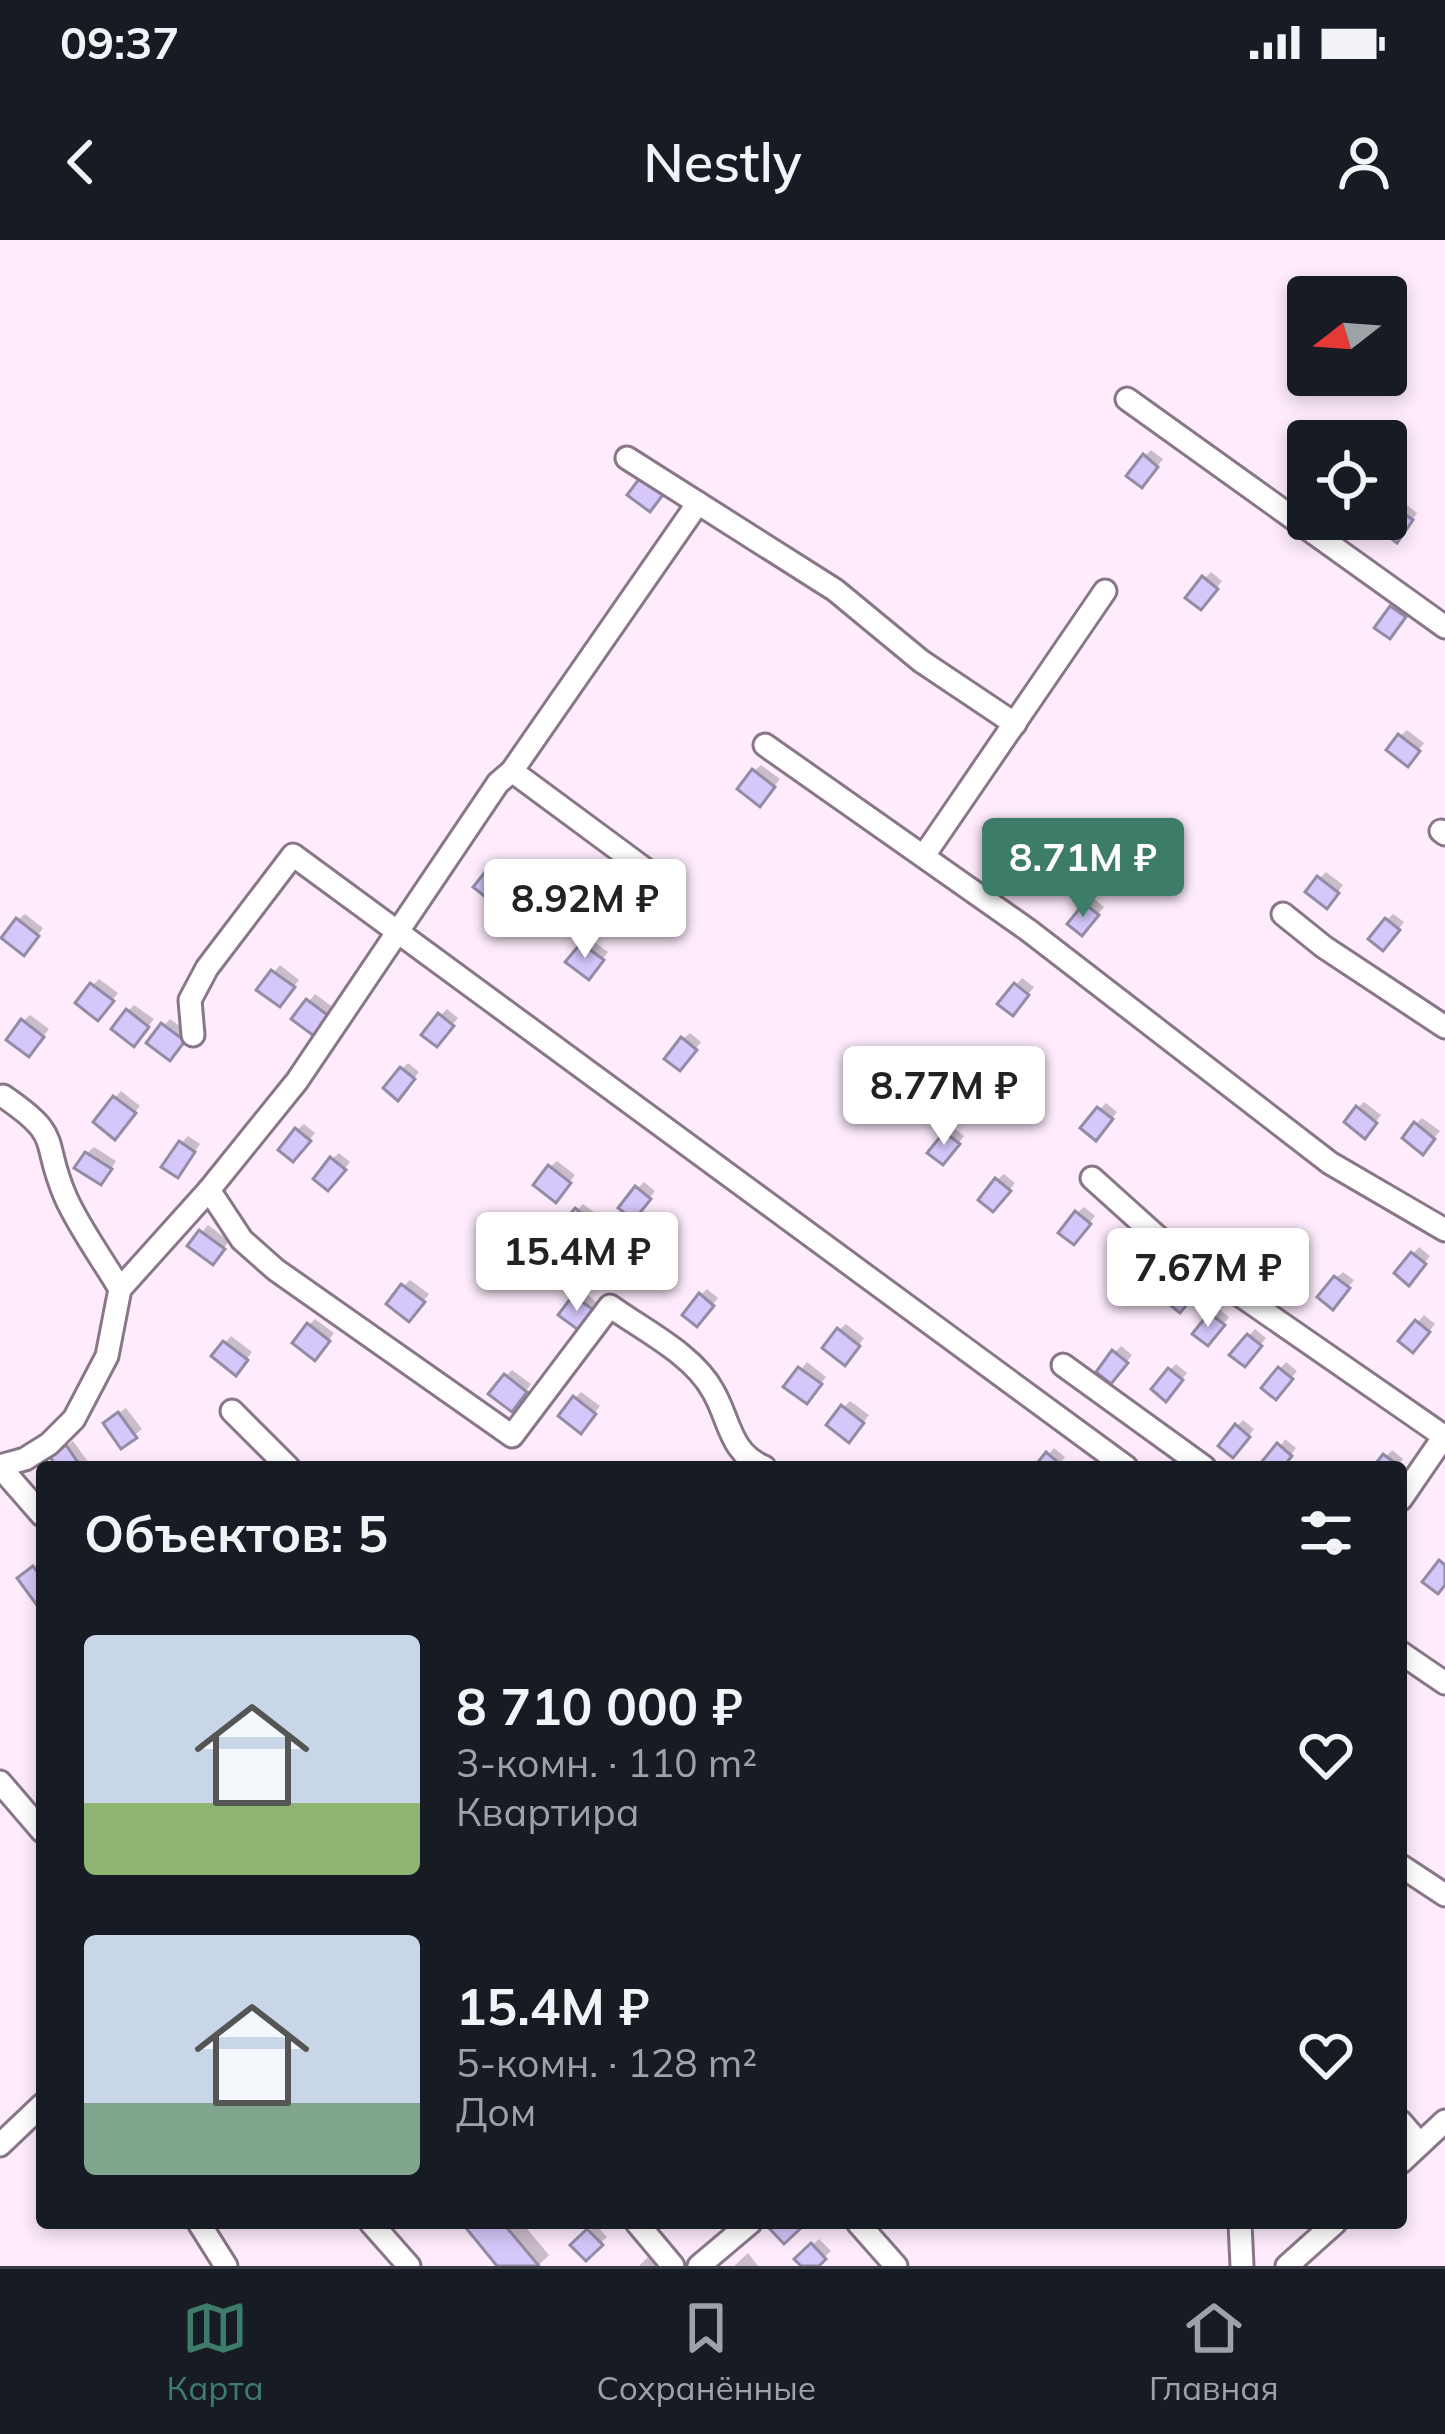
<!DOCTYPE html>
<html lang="ru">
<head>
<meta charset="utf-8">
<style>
  :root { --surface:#171b24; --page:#242831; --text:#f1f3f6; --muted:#9ea1a6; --line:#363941; --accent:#3d7c69 }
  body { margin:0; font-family:Mulish,sans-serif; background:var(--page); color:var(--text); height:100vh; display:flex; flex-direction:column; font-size:45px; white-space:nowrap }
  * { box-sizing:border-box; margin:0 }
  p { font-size:39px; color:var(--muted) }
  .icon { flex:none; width:66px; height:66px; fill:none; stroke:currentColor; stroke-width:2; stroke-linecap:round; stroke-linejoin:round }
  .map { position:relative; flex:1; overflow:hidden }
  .drawer { position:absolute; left:36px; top:1221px; width:1371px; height:768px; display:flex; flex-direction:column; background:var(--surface); border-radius:12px; box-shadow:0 6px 18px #0003 }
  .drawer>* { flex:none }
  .needle { width:78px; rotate:253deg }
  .fabs { position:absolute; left:1287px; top:36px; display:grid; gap:24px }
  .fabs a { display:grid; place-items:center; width:120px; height:120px; border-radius:12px; background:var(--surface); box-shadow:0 6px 18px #0003; font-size:60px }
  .price { position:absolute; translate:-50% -102px; padding:0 27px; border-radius:12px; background:#fff; color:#222; font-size:39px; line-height:78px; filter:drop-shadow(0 3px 6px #0008) }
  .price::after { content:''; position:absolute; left:50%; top:72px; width:36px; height:27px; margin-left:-18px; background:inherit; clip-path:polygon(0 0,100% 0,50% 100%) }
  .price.current { background:var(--accent); color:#fff }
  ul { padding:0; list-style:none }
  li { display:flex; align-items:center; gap:36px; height:300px; padding:0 48px }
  li span { display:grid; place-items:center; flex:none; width:336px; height:240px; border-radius:12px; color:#555 }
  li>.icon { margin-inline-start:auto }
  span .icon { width:144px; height:144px; fill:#fffc; stroke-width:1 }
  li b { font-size:51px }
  h2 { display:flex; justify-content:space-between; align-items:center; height:144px; padding:0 48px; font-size:51px }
  .status { display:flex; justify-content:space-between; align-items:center; height:84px; padding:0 60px; background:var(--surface); direction:ltr }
  .status svg { height:33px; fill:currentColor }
  header { display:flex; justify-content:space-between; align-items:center; height:156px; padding:0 48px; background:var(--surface); font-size:54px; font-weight:600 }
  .tab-bar { display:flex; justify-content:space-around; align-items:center; height:168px; border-top:3px solid var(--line); background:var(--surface); font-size:33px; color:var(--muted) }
  .tab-bar a { display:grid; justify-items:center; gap:6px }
  .tab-bar .current { color:var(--accent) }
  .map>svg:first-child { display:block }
</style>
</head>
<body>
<div class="status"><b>09:37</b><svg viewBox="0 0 49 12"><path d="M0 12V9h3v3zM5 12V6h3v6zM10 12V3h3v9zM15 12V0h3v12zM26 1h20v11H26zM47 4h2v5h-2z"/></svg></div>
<header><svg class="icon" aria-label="back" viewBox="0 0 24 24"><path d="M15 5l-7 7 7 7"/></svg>Nestly<svg class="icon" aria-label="person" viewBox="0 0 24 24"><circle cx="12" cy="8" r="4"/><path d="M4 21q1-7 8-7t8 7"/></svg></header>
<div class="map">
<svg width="1445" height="2026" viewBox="0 0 1445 2026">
  <rect width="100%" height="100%" fill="#feecfc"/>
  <g fill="#0003">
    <polygon points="1151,210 1163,219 1148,238 1145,216"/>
    <polygon points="1406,264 1417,273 1403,292 1399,271"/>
    <polygon points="1211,332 1222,341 1207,360 1205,338"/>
    <polygon points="1407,490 1424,503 1414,516 1400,496"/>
    <polygon points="761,525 780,539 766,557 754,531"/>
    <polygon points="498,621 509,630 494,649 477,646"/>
    <polygon points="1326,632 1343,645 1333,658 1320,638"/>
    <polygon points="1093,658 1104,667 1088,686 1071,683"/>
    <polygon points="25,674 43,688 30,706 18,680"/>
    <polygon points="1393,674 1404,682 1389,701 1387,680"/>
    <polygon points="589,698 608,712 595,730 583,705"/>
    <polygon points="280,725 299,740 286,757 260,749"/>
    <polygon points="1022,738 1034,747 1019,766 1001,763"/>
    <polygon points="99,739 118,753 104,771 93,745"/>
    <polygon points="315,754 334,768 320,786 295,778"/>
    <polygon points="134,765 154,779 140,797 128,771"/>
    <polygon points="447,769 458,778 443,797 441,775"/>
    <polygon points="30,775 49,789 35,807 23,781"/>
    <polygon points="170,779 189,793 176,811 164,785"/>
    <polygon points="690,793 701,802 686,821 683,799"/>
    <polygon points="408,823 419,832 404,850 402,829"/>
    <polygon points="121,851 140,866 121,889 115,858"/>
    <polygon points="1364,862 1381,875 1371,888 1358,868"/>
    <polygon points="1106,863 1117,872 1102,890 1100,869"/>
    <polygon points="1422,878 1440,891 1429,904 1416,884"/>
    <polygon points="304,884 315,893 299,912 297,890"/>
    <polygon points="953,887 964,896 949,915 931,913"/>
    <polygon points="188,896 200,904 184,928 181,903"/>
    <polygon points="94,907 116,921 107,935 87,913"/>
    <polygon points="339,913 350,922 335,941 332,919"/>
    <polygon points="557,921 575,935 562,952 550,927"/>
    <polygon points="1004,934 1015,943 1000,962 997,940"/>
    <polygon points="644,942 655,951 640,970 638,948"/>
    <polygon points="583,964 594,972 579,991 577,970"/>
    <polygon points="1084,967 1095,976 1080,995 1077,973"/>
    <polygon points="208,985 229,1001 219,1015 192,1005"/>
    <polygon points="621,990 640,1004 627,1022 615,996"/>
    <polygon points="1270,993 1281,1002 1266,1021 1264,999"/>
    <polygon points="1419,1007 1430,1016 1415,1035 1413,1014"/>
    <polygon points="1343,1032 1354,1040 1339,1059 1336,1038"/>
    <polygon points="1190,1035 1201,1044 1186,1063 1184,1041"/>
    <polygon points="410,1040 429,1054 415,1072 404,1046"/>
    <polygon points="707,1049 718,1058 703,1077 701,1055"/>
    <polygon points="582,1050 600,1065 581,1088 562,1074"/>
    <polygon points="1218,1068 1229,1077 1214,1096 1197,1094"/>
    <polygon points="1424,1075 1435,1084 1419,1103 1402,1100"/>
    <polygon points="315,1079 334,1093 321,1111 309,1085"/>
    <polygon points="846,1084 864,1098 851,1116 839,1090"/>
    <polygon points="1255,1089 1266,1098 1251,1117 1249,1096"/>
    <polygon points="231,1096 252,1112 242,1126 225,1103"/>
    <polygon points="1121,1106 1132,1115 1117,1134 1115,1112"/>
    <polygon points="807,1122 826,1137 813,1154 788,1146"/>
    <polygon points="1286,1122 1297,1131 1282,1150 1265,1147"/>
    <polygon points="1176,1124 1187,1133 1172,1151 1170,1130"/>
    <polygon points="512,1130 531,1144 518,1162 506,1136"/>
    <polygon points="581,1152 600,1166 587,1183 575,1158"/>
    <polygon points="850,1161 869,1175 855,1193 844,1167"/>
    <polygon points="126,1168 142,1189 122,1205 113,1177"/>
    <polygon points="1243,1180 1254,1189 1239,1208 1237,1186"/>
    <polygon points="1285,1199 1296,1208 1282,1226 1268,1227"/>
    <polygon points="73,1201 89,1223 84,1227 61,1227 60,1211"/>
    <polygon points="1054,1208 1065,1217 1057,1227 1038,1227"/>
    <polygon points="1392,1210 1403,1219 1396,1227 1377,1227"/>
    <polygon points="40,1322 42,1325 42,1355 27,1332"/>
    <polygon points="476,1983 522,1983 549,2015 538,2026 501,2026"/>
    <polygon points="596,1985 607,1997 586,2017 575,2005"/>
    <polygon points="819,1999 831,2011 815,2026 805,2026 798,2019"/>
    <polygon points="654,2011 662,2026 639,2026"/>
    <polygon points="748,2013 758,2026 734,2026"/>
  </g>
  <g fill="#d5c7fa" stroke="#928ca5" stroke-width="3">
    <polygon points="1143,214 1158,227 1142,248 1126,236"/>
    <polygon points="642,235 665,252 650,272 627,255"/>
    <polygon points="1397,269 1413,280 1397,303 1381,291"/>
    <polygon points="1202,336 1218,349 1201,370 1185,358"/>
    <polygon points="1390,366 1406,377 1390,399 1374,388"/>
    <polygon points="1398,494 1420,511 1408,527 1386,510"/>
    <polygon points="752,529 775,547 760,567 737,549"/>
    <polygon points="490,626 505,638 488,659 473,647"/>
    <polygon points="1317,636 1339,653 1327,669 1305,652"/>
    <polygon points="1084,663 1099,675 1082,696 1067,684"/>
    <polygon points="16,678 39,696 24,716 1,698"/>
    <polygon points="1385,678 1400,690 1383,711 1368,699"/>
    <polygon points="581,703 604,720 589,740 565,722"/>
    <polygon points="271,730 295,747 280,767 256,750"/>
    <polygon points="90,743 114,761 98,781 75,763"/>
    <polygon points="1014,743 1029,755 1013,776 997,764"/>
    <polygon points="306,759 329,776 314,796 291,779"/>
    <polygon points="126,769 149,787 134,807 111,789"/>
    <polygon points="438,773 454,786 437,807 421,795"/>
    <polygon points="21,779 44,797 29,817 6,800"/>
    <polygon points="161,783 185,801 170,821 146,803"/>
    <polygon points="681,797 697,810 680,831 664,819"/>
    <polygon points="400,827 415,839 398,861 383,848"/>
    <polygon points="113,856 136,873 115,900 93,882"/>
    <polygon points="1356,866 1377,883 1365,899 1344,882"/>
    <polygon points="1097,867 1113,879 1096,901 1080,888"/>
    <polygon points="1414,882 1435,899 1423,915 1402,898"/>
    <polygon points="295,888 311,901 293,922 278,910"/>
    <polygon points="944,892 960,904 943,925 927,913"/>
    <polygon points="179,901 195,912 178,938 161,927"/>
    <polygon points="85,912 112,929 101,945 74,928"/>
    <polygon points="330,917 346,930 328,951 313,939"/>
    <polygon points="548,925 571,943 556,963 533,945"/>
    <polygon points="995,938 1011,951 993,972 978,960"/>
    <polygon points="635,946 651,959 634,980 618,968"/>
    <polygon points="575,968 590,980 573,1002 558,989"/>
    <polygon points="1075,971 1091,984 1074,1005 1058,993"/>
    <polygon points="199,990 225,1009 213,1025 187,1006"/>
    <polygon points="613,994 636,1012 621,1032 598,1014"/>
    <polygon points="1262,997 1277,1010 1260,1031 1245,1018"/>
    <polygon points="1411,1012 1426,1024 1409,1046 1394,1033"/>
    <polygon points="1334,1036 1350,1048 1333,1070 1317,1057"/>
    <polygon points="1181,1039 1197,1052 1180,1073 1165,1061"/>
    <polygon points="401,1044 425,1062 409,1082 386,1064"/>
    <polygon points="699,1053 714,1066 697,1087 682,1075"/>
    <polygon points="573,1055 596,1072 581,1092 558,1075"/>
    <polygon points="1209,1073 1225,1085 1208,1106 1192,1094"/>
    <polygon points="1415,1080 1430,1092 1413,1113 1398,1101"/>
    <polygon points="307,1083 330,1101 315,1121 292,1103"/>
    <polygon points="837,1088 860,1106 845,1126 822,1108"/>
    <polygon points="1247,1094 1262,1106 1245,1127 1229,1115"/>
    <polygon points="223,1101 248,1120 236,1136 211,1116"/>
    <polygon points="1112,1110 1128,1123 1111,1144 1096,1132"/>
    <polygon points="798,1127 822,1144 807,1164 783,1147"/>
    <polygon points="1278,1127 1293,1139 1276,1160 1261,1148"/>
    <polygon points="1168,1128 1183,1140 1166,1162 1151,1149"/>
    <polygon points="504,1134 527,1152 512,1172 488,1154"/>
    <polygon points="573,1156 596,1174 581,1194 558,1176"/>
    <polygon points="841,1165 864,1183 849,1203 826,1185"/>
    <polygon points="118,1172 137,1198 121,1209 103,1183"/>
    <polygon points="1235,1184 1250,1197 1233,1218 1218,1206"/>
    <polygon points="1277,1203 1292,1216 1283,1227 1263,1227 1260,1224"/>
    <polygon points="66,1205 81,1227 57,1227 50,1217"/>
    <polygon points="1046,1212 1061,1225 1059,1227 1034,1227"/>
    <polygon points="1383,1214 1399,1226 1399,1227 1373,1227"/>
    <polygon points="1439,1320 1445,1325 1445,1345 1438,1354 1422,1342"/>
    <polygon points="33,1326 42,1339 42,1359 36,1364 17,1338"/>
    <polygon points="472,1983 503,1983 539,2026 497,2026 466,1988"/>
    <polygon points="774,1983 796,1983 801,1988 784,2004 769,1988"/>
    <polygon points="587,1989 603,2005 586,2021 570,2005"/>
    <polygon points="811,2003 826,2019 819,2026 801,2026 794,2019"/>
  </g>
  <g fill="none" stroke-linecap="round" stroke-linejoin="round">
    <g stroke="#8a7689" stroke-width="27">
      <g id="street">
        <polyline points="1127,159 1445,387"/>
        <polyline points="627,218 835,350 921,421 1015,484"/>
        <polyline points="765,505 1028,690 1330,923 1445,990"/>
        <polyline points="512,531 669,647"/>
        <polyline points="1441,591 1445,594"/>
        <polyline points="925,614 1105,351"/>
        <polyline points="1283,674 1324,707 1445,787"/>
        <polyline points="193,795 190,760 207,728 293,615 1126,1227"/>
        <path d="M3,856C65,898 40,899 66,958C80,989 103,1020 120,1049"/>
        <polyline points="1092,938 1162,1001 1445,1197"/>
        <path d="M209,950L242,1000L276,1030L512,1196L610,1066C643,1090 693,1114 713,1151C730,1180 729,1212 764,1227"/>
        <polyline points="1063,1125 1204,1227"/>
        <polyline points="232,1171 288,1227"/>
        <polyline points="0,1226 25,1219 49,1204 74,1179 107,1116 120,1049 209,950 297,841 498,543 512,531 698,263"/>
        <polyline points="0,1227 42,1275"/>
        <polyline points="1401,1259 1445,1195"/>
        <polyline points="1401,1413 1445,1443"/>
        <polyline points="0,1542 42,1591"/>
        <polyline points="1401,1626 1445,1655"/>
        <polyline points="1401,1882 1420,1904"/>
        <polyline points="0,1905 42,1865"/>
        <polyline points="1401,1922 1445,1881"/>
        <polyline points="199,1983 226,2026"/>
        <polyline points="371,1983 409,2026"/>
        <polyline points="637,1983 673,2026"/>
        <polyline points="858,1983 896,2026"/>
        <polyline points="1240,1983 1242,2026"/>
        <polyline points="699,2026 750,1983"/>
        <polyline points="1287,2026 1335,1983"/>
      </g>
    </g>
    <use href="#street" stroke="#fff" stroke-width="21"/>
  </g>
</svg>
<div class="fabs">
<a><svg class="needle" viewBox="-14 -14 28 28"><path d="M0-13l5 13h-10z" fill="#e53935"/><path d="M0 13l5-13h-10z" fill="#9ea1a6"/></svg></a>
<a><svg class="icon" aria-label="locate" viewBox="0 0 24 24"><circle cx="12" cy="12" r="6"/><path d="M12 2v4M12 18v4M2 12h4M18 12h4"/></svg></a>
</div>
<b class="price current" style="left:1083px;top:680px">8.71M ₽</b>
<b class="price" style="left:585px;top:721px">8.92M ₽</b>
<b class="price" style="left:944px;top:908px">8.77M ₽</b>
<b class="price" style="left:577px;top:1074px">15.4M ₽</b>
<b class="price" style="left:1208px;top:1090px">7.67M ₽</b>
<section class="drawer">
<h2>Объектов: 5<svg class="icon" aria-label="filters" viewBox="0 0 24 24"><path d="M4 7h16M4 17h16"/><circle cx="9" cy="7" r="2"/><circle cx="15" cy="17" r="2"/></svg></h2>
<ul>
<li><span style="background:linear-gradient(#c9d6e8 70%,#8fb573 0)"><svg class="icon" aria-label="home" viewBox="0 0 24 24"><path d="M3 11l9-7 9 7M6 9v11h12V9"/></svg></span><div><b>8 710 000 ₽</b><p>3-комн. · 110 m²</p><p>Квартира</p></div><svg class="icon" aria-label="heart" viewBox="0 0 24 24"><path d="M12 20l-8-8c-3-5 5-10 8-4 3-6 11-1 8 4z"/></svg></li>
<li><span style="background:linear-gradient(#c9d6e8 70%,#7fa58c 0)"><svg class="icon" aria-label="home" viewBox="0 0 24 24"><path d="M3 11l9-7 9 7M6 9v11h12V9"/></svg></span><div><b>15.4M ₽</b><p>5-комн. · 128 m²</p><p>Дом</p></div><svg class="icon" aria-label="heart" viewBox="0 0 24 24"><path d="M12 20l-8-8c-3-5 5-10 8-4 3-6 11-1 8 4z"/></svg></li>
</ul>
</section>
</div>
<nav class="tab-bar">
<a class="current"><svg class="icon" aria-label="map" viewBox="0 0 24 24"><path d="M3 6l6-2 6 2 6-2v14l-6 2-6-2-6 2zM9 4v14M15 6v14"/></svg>Карта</a>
<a><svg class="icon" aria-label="saved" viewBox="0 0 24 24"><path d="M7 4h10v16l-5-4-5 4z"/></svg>Сохранённые</a>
<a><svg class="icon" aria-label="home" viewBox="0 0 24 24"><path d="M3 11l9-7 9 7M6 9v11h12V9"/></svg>Главная</a>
</nav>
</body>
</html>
